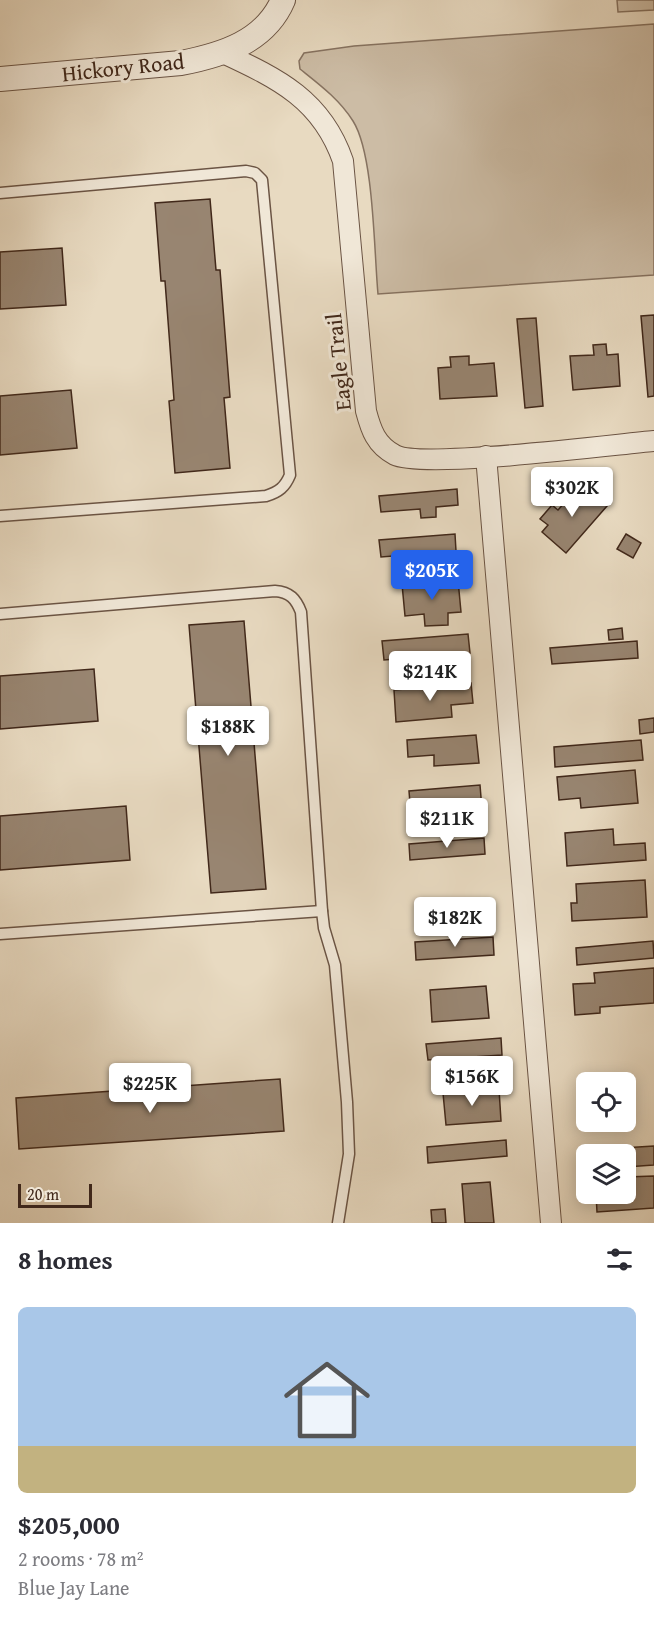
<!DOCTYPE html>
<html lang="en">
<head>
<meta charset="utf-8">
<style>
  :root { --surface:#fff; --page:#f2f2f3; --text:#2b2b33; --muted:#7c7c81; --accent:#2563eb }
  body { margin:0; font-family:"Gentium Book Plus",serif; background:var(--page); color:var(--text); height:100vh; display:flex; flex-direction:column; font-size:22px; white-space:nowrap }
  * { box-sizing:border-box; margin:0 }
  p { font-size:20px; color:var(--muted) }
  .icon { flex:none; width:33px; height:33px; fill:none; stroke:currentColor; stroke-width:2; stroke-linecap:round; stroke-linejoin:round }
  .map { position:relative; height:1223px; overflow:hidden }
  .side { display:flex; flex-direction:column; background:var(--surface); flex:1 }
  .side>* { flex:none }
  .controls { position:absolute; left:576px; top:1072px; display:grid; gap:12px }
  .controls a { display:grid; place-items:center; width:60px; height:60px; border-radius:9px; background:var(--surface); box-shadow:0 3px 15px #0003; font-size:30px }
  .scale { position:absolute; left:18px; bottom:15px; width:74px; box-sizing:border-box; padding-left:6px; border:3px solid #41281a; border-top:0; font-size:16px; line-height:21px; white-space:nowrap; color:#41281a; -webkit-text-stroke:4px #f0e7d7; paint-order:stroke }
  .price { position:absolute; translate:-50% -51px; padding:0 14px; border-radius:6px; background:#fff; color:#222; font-size:20px; line-height:39px; filter:drop-shadow(0 2px 3px #0008) }
  .price::after { content:''; position:absolute; left:50%; top:36px; width:18px; height:14px; margin-left:-9px; background:inherit; clip-path:polygon(0 0,100% 0,50% 100%) }
  .price.active { background:var(--accent); color:#fff }
  ul { padding:0; list-style:none }
  li { display:grid; align-content:center; gap:12px; height:318px; padding:0 18px }
  li span { display:grid; place-items:center; height:186px; border-radius:9px; color:#555 }
  li>.icon { margin-inline-start:auto }
  span .icon { width:108px; height:108px; fill:#fffc; stroke-width:1 }
  li b { font-size:26px }
  h2 { display:flex; justify-content:space-between; align-items:center; height:72px; padding:0 18px; font-size:26px }
  .map>svg:first-child { display:block }
</style>
</head>
<body>
<div class="map">
<svg width="654" height="1223" viewBox="0 0 654 1223">
  <rect width="100%" height="100%" fill="#e8dac1"/>
  <filter id="stains"><feTurbulence type="fractalNoise" baseFrequency=".00333" numOctaves="4"/><feColorMatrix values="0 0 0 0 .2 0 0 0 0 .09 0 0 0 0 .02 0 0 0 .5 -.17"/></filter>
  <radialGradient id="worn" r=".72"><stop offset=".6" stop-color="#630" stop-opacity="0"/><stop offset="1" stop-color="#630" stop-opacity=".3"/></radialGradient>
  <g fill="#ccbca5" stroke="#867260" stroke-width="1.5">
    <polygon points="617,0 654,0 654,10 618,12"/>
    <path d="M654,24V275L378,294C374,252 374,154 353,121C339,99 320,85 300,69L299,61L304,53L354,46Z"/>
  </g>
  <g fill="#988571" stroke="#41281a" stroke-width="1.5">
    <polygon points="210,199 216,270 220,270 230,397 224,398 230,468 175,473 169,401 174,400 165,281 161,281 155,203"/>
    <polygon points="62,248 66,305 0,309 0,252"/>
    <polygon points="654,315 654,396 648,397 641,316"/>
    <polygon points="536,318 543,406 525,408 517,319"/>
    <polygon points="606,344 607,355 618,354 620,386 573,390 570,356 594,355 593,345"/>
    <polygon points="469,356 469,365 494,363 497,396 440,399 438,368 451,367 450,357"/>
    <polygon points="71,390 77,448 0,455 0,396"/>
    <polygon points="581,484 607,506 566,553 542,532 548,525 540,519 552,505 558,510"/>
    <polygon points="457,489 458,505 436,507 436,517 421,518 420,509 381,512 379,496"/>
    <polygon points="455,534 456,551 381,557 379,540"/>
    <polygon points="626,534 641,543 633,558 617,549"/>
    <polygon points="458,580 461,612 448,613 448,625 425,626 424,614 405,616 402,584"/>
    <polygon points="244,621 266,889 211,893 189,625"/>
    <polygon points="622,628 623,639 609,640 608,630"/>
    <polygon points="468,634 470,653 384,660 382,641"/>
    <polygon points="637,641 638,658 552,664 550,648"/>
    <polygon points="94,669 98,721 0,729 0,676"/>
    <polygon points="471,683 473,703 451,705 452,717 396,722 394,690"/>
    <polygon points="654,718 654,732 640,734 639,720"/>
    <polygon points="476,735 479,763 434,766 434,755 408,757 407,740"/>
    <polygon points="641,740 643,760 555,767 554,747"/>
    <polygon points="635,770 638,803 581,808 580,798 559,800 557,777"/>
    <polygon points="480,785 483,822 412,827 409,791"/>
    <polygon points="126,806 130,860 0,870 0,816"/>
    <polygon points="613,829 614,845 645,843 646,860 567,866 565,833"/>
    <polygon points="484,838 485,854 410,860 409,844"/>
    <polygon points="645,880 647,917 572,921 571,903 577,903 576,884"/>
    <polygon points="493,937 494,955 416,960 415,942"/>
    <polygon points="653,941 654,958 577,965 576,948"/>
    <polygon points="654,968 654,1003 600,1007 600,1013 575,1015 573,984 595,983 594,973"/>
    <polygon points="486,986 489,1018 432,1022 430,990"/>
    <polygon points="501,1038 502,1055 428,1060 426,1044"/>
    <polygon points="280,1079 284,1131 19,1149 16,1098"/>
    <polygon points="499,1089 501,1121 446,1125 443,1093"/>
    <polygon points="506,1140 507,1156 428,1163 427,1147"/>
    <polygon points="654,1146 654,1165 626,1167 626,1155 591,1155 591,1150"/>
    <polygon points="654,1176 654,1208 597,1212 596,1194 626,1194 626,1177"/>
    <polygon points="490,1182 494,1223 465,1223 462,1184"/>
    <polygon points="445,1209 446,1223 432,1223 431,1210"/>
  </g>
  <g fill="none" stroke-linecap="round" stroke-linejoin="round">
    <g stroke="#6b5444" stroke-width="13">
      <g id="service">
        <path d="M0,193L246,171L255,173L262,180L290,475C285,487 279,492 266,496L0,516"/>
        <path d="M0,614L275,591C290,592 296,599 301,612L322,911L324,928L335,965L347,1102L349,1154L338,1223"/>
        <polyline points="0,934 322,911"/>
      </g>
    </g>
    <g stroke="#6b5444" stroke-width="22">
      <g id="minor">
        <path d="M223,53C279,79 322,100 343,161L366,411C371,430 376,445 395,455C423,469 610,445 654,441"/>
        <polyline points="486,456 551,1223"/>
      </g>
    </g>
    <g stroke="#6b5444" stroke-width="26">
      <path id="tertiary" d="M0,79L181,63C222,55 265,42 283,0"/>
    </g>
    <use href="#service" stroke="#f0e7d7" stroke-width="10"/>
    <use href="#minor" stroke="#f0e7d7" stroke-width="20"/>
    <use href="#tertiary" stroke="#f0e7d7" stroke-width="24"/>
  </g>
  <g text-anchor="middle" dominant-baseline="central" stroke-width="6" stroke-linejoin="round" paint-order="stroke">
    <g font-size="22" fill="#41281a" stroke="#f0e7d7">
      <text transform="translate(123 67) rotate(-6)">Hickory Road</text>
      <text transform="translate(338 362) rotate(-96)">Eagle Trail</text>
    </g>
  </g>
  <rect width="100%" height="100%" filter="url(#stains)"/>
  <rect width="100%" height="100%" fill="url(#worn)"/>
</svg>
<div class="controls">
<a><svg class="icon" aria-label="locate" viewBox="0 0 24 24"><circle cx="12" cy="12" r="6"/><path d="M12 2v4M12 18v4M2 12h4M18 12h4"/></svg></a>
<a><svg class="icon" aria-label="layers" viewBox="0 0 24 24"><path d="M12 4l9 5-9 5-9-5zM3 14l9 5 9-5"/></svg></a>
</div>
<div class="scale">20 m</div>
<b class="price" style="left:572px;top:518px">$302K</b>
<b class="price active" style="left:432px;top:601px">$205K</b>
<b class="price" style="left:430px;top:702px">$214K</b>
<b class="price" style="left:228px;top:757px">$188K</b>
<b class="price" style="left:447px;top:849px">$211K</b>
<b class="price" style="left:455px;top:948px">$182K</b>
<b class="price" style="left:472px;top:1107px">$156K</b>
<b class="price" style="left:150px;top:1114px">$225K</b>
</div>
<section class="side">
<h2>8 homes<svg class="icon" aria-label="filters" viewBox="0 0 24 24"><path d="M4 7h16M4 17h16"/><circle cx="9" cy="7" r="2"/><circle cx="15" cy="17" r="2"/></svg></h2>
<ul>
<li><span style="background:linear-gradient(#a9c7e8 75%,#c2b280 0)"><svg class="icon" aria-label="home" viewBox="0 0 24 24"><path d="M3 11l9-7 9 7M6 9v11h12V9"/></svg></span><div><b>$205,000</b><p>2 rooms · 78 m²</p><p>Blue Jay Lane</p></div></li>
</ul>
</section>
</body>
</html>
